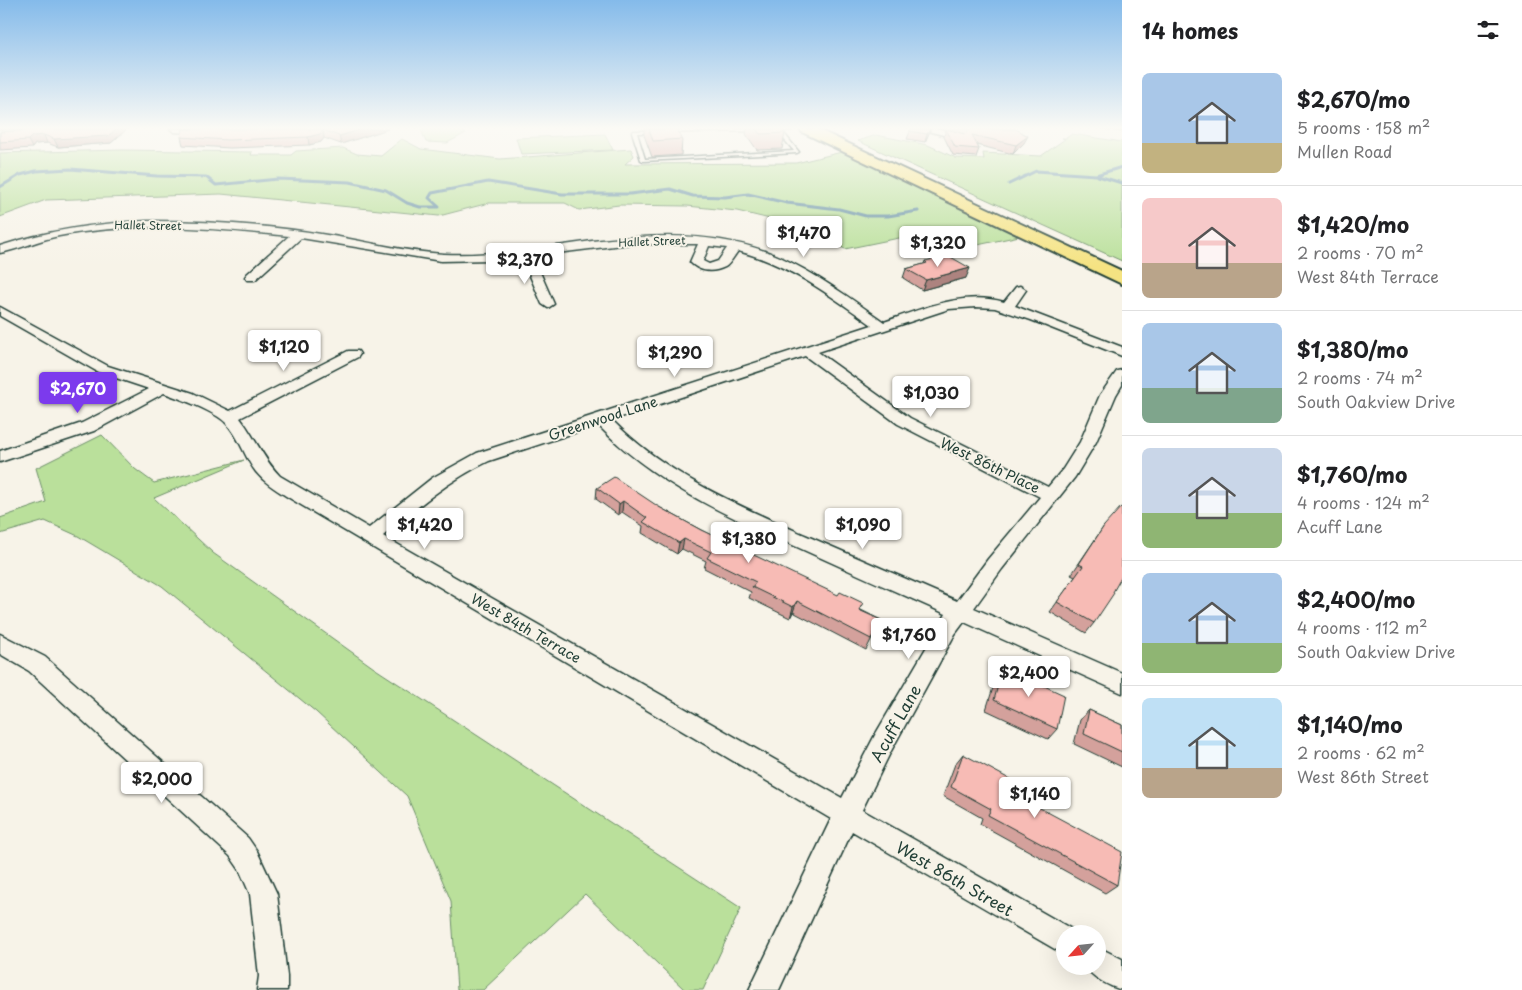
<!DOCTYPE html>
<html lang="en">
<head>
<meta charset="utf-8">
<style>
  :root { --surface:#fff; --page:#f2f2f2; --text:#202124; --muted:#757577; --line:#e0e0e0; --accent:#7c3aed }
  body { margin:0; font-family:"Playpen Sans",sans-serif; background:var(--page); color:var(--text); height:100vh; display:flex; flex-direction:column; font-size:19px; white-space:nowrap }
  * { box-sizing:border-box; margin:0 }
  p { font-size:16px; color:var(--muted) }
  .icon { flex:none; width:28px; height:28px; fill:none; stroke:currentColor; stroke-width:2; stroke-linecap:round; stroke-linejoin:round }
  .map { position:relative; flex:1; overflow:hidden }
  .details { display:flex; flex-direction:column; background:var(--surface); width:400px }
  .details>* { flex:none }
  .needle { width:32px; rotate:243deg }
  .buttons { position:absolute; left:1056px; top:925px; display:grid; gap:10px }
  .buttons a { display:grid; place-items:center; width:50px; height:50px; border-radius:50%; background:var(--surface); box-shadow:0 5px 20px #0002; font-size:25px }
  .price { position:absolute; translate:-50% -42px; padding:0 11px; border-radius:5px; background:#fff; color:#222; font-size:16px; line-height:32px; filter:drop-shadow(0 1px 2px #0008) }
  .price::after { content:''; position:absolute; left:50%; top:30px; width:15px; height:11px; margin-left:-8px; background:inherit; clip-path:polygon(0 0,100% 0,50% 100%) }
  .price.on { background:var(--accent); color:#fff }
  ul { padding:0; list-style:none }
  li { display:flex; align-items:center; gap:15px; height:125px; padding:0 20px }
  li+li { border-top:1px solid var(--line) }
  li span { display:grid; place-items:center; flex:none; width:140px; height:100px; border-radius:8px; color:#555 }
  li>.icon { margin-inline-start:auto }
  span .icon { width:60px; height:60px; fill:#fffc; stroke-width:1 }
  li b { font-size:21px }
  h2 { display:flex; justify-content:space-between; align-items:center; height:60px; padding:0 20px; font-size:21px }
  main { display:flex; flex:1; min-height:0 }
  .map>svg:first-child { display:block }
</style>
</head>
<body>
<main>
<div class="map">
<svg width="1122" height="990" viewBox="0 0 1122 990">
  <rect width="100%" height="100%" fill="#f7f3e8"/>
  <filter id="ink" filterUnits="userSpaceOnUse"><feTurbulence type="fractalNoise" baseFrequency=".02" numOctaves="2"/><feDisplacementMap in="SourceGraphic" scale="10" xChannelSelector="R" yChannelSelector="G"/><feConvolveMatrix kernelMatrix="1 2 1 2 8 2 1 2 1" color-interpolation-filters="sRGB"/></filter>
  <g filter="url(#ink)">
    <g fill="#bae09b" stroke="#6c8e68">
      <polygon points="424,129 455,129 466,133 447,143 426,142 421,130"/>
      <polygon points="605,134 613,150 521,154 516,138"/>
      <polygon points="1072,134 1122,142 1122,261 858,141 876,135 928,145 956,158 984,159 983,153 1041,156 1065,139 1062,138 1066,138"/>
      <polygon points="402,139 421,149 500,159 631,149 634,156 625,164 796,163 846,151 1024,235 931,255 899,238 845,249 795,225 737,211 687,206 619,205 579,210 565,203 489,203 439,216 221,194 46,200 0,217 0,153 122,150 252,152 251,155 291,155 296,151 343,148 357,154 381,156"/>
      <polygon points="102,435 135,469 154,483 244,460 154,498 213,553 374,668 741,908 703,990 685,990 585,894 483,990 457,990 451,901 407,796 316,712 162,586 78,536 45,521 0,534 0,518 46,502 36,468"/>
    </g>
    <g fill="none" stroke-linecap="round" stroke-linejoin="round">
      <g stroke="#628ea2" stroke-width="3">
        <polyline points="1098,176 1122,183"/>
        <polyline points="1009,184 1036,171 1096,175 1122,167"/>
        <polyline points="0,187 20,175 36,171 70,169 157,176 206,177 216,185 278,179 350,182 386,190 407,203 420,207 439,207 429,198 432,193 488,182 562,194 630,194 670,189 693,196 725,197 748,194 787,203 839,209 866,216 888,216 918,211"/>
      </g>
      <g stroke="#1f3d34" stroke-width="3">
        <polygon id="lane" points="757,129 760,130 758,131 637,133 645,159 794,151 777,131 769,131 771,129 793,129 791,130 782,131 799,152 797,153 643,161 641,160 632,132 634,131"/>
      </g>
      <g stroke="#1f3d34" stroke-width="3">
        <g id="street">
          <polygon points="170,129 207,129 210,131 206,134 174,132"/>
          <polygon points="927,129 940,129 967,137 963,140 928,131"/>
          <path d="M148,221C208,221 268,225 327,235C366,241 404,252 444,254C493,256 543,248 592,241C655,234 721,231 780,257C817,274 850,298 884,322C921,309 965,290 1004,302L1016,287L1020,286L1026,290L1015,306L1122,347V356L1031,320L995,308L976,307L949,309L818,352L910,418L1048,487L1063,469L1080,442L1100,395L1117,371L1122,370V385L1116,395L1096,442L1075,477L1002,569L974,608L1122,673V693L964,622L955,634L891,751L862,810L1075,931L1076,934H1065V955L852,831L779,990H749L831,819L286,496C275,489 264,482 256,472C244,457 240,437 226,423C216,412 179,398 164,393L94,431L0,462V451L82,423L149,389L98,372L0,316V307L108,366L193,393L230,411L348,351H358L360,354L358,357L240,418C255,437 263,459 280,476L369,528L432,478L477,453L872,325C830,295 788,264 738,251C734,256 730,264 725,267C713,273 699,272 690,262L698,244H630L533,256L554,304L548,308L542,304L522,257L491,260L441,261L301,238L255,280H247L245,277L247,274L289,236C213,228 135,221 59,236C39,240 20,249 0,253V246C49,230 97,223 148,221ZM709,246L727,248L718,261L709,264L703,261ZM805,356L898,424L1040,497L988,559L957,601C907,579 857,558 807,536C737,505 666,475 612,420ZM598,425C654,483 725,515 797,547C847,570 897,592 946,614L875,735L842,798L383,536C416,508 449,480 489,461Z"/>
          <polygon points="0,634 45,657 248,838 257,851 277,894 287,976 287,990 257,990 259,976 250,894 239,869 230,856 29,671 0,654"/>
          <path d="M1098,947L1122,959V990C1111,987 1090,977 1086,966H1098Z"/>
        </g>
      </g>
      <g stroke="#1f3d34" stroke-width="4">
        <polygon id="primary" points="800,129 817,129 1122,271 1122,284 802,132"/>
      </g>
      <use href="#lane" fill="#f7f3e8" fill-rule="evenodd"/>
      <use href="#street" fill="#f7f3e8" fill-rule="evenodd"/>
      <use href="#primary" fill="#f5e382" fill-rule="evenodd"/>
    </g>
    <g fill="#d4a19c" stroke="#1f3d34">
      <polygon points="0,129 29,129 0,130"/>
      <polygon points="52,129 127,129 111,143 58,147 47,143 35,144 32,148 0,150 0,132"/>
      <polygon points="247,129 388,129 341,144 324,138 321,142 309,145 230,148 183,145 181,137"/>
      <polygon points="644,129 677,129 682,139 681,155 652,157 644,135"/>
      <polygon points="747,129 781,129 785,133 782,149 757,150 746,134"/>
      <polygon points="911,129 931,129 925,142 907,139"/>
      <polygon points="944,129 1016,129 1024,143 1013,154 977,145 979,149 976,157 953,155 944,137 946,129"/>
      <polygon points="1103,129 1122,129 1122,132"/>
      <polygon points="925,261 966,278 922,290 903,278 906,269 924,264"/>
      <polygon points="597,488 659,507 701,530 881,620 866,650 793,612 790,618 749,598 751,592 704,568 706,561 682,549 677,554 642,533 643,526 622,512 618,515 596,499"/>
      <polygon points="1104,526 1094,623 1086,633 1050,612 1075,577 1071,575"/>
      <polygon points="1003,667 1057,729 1048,739 986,710 996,678"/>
      <polygon points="1089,710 1122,725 1122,767 1074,744 1080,720"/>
      <polygon points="963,754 1025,800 1117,885 1105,893 980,824 982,818 943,796 955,764"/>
    </g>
    <g fill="#ad837f" stroke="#1f3d34">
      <polygon points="116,129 127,129 111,143 58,147 54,139"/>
      <polygon points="363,129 388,129 341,144 339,136"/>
      <polygon points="930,129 929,133 925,142 927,134"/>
      <polygon points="323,130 324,138 321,142 309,145 308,137"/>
      <polygon points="44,135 47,143 35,144 32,148 28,140 32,136"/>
      <polygon points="1028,136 1024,143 1013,154 1016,145"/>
      <polygon points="970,268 966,278 922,290 926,280"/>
      <polygon points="623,501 622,512 618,515 619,504"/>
      <polygon points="684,539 682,549 677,554 679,543"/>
      <polygon points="797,601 793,612 790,618 793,607"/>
    </g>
    <g fill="#f7bbb5" stroke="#1f3d34">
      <polygon points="52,129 116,129 108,136 54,139 44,135 32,136 28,140 0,142 0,132"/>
      <polygon points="183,129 363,129 339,136 323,130 320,134 308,137 228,140 181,137"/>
      <polygon points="649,129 677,129 682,139 653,141"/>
      <polygon points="756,129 781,129 785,133 760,134"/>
      <polygon points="911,129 930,129 927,134 909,131"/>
      <polygon points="946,129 965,134 971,129 1016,129 1028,136 1016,145 972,135 979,149 955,147"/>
      <polygon points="949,256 970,268 926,280 906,269 927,263 925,261"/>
      <polygon points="614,477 659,507 701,530 838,595 840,592 863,603 859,610 881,620 871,639 797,601 793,607 752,587 756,582 707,558 711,552 684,539 679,543 643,522 647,518 623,501 619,504 597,488"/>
      <polygon points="1121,507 1122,507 1122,576 1113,592 1114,593 1094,623 1057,602 1083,566 1079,564 1104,526"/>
      <polygon points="1003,667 1064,695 1057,729 994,700"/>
      <polygon points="1089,710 1122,725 1122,752 1084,734"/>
      <polygon points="963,754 1028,789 1025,800 1122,852 1117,885 988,815 991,809 951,787"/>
    </g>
  </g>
  <linearGradient id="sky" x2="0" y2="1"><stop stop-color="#84baea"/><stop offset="0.48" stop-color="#fbfaf5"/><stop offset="1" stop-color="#fbfaf5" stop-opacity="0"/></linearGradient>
  <rect width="1122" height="267" fill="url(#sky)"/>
  <g text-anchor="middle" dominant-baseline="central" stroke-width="4" stroke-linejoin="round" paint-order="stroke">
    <g font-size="11" fill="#1f3d34" stroke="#f7f3e8">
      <text transform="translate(148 225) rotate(1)">Hallet Street</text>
      <text transform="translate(652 241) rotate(-2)">Hallet Street</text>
    </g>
    <g font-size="14" fill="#1f3d34" stroke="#f7f3e8">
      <text transform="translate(603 418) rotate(-18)">Greenwood Lane</text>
      <text transform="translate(990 465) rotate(26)">West 86th Place</text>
      <text transform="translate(526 628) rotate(30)">West 84th Terrace</text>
    </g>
    <g font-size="16" fill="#1f3d34" stroke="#f7f3e8">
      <text transform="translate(895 723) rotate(-61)">Acuff Lane</text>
      <text transform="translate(955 878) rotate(30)">West 86th Street</text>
    </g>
  </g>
</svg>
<div class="buttons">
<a><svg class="needle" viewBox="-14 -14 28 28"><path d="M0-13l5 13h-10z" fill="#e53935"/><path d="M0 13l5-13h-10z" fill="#757577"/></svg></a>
</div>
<b class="price" style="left:804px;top:258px">$1,470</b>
<b class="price" style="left:938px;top:268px">$1,320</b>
<b class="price" style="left:525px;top:285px">$2,370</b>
<b class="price" style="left:284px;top:372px">$1,120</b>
<b class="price" style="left:675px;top:378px">$1,290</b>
<b class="price on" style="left:78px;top:414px">$2,670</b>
<b class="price" style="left:931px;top:418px">$1,030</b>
<b class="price" style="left:425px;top:550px">$1,420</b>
<b class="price" style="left:863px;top:550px">$1,090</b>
<b class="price" style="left:749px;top:564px">$1,380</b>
<b class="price" style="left:909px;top:660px">$1,760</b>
<b class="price" style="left:1029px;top:698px">$2,400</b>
<b class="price" style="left:162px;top:804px">$2,000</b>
<b class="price" style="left:1035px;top:819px">$1,140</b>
</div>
<section class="details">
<h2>14 homes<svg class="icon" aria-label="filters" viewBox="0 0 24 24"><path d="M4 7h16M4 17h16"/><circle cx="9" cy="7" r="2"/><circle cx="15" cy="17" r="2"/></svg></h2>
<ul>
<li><span style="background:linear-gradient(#a9c7e8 70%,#c2b280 0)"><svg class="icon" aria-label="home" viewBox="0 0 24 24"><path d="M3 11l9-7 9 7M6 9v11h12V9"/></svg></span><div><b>$2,670/mo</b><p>5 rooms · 158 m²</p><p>Mullen Road</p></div></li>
<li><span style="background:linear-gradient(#f6c9c9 65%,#b9a48a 0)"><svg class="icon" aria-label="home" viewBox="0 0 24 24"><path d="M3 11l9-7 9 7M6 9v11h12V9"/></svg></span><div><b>$1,420/mo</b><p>2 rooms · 70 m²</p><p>West 84th Terrace</p></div></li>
<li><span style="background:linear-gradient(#a9c7e8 65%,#7fa58c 0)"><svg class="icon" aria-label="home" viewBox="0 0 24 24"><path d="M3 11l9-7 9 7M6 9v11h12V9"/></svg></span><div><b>$1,380/mo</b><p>2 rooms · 74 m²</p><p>South Oakview Drive</p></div></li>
<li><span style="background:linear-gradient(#c9d6e8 65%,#8fb573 0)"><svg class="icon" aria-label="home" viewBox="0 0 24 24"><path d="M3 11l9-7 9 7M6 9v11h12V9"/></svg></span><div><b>$1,760/mo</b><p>4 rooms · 124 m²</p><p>Acuff Lane</p></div></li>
<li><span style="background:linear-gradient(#a9c7e8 70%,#8fb573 0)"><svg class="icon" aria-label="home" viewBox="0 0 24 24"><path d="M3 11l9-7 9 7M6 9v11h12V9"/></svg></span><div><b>$2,400/mo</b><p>4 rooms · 112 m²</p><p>South Oakview Drive</p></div></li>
<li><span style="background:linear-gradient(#bfe0f5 70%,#b9a48a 0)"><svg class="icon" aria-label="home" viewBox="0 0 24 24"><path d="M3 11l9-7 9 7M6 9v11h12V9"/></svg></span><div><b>$1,140/mo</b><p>2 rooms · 62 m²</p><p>West 86th Street</p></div></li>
</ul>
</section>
</main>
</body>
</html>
